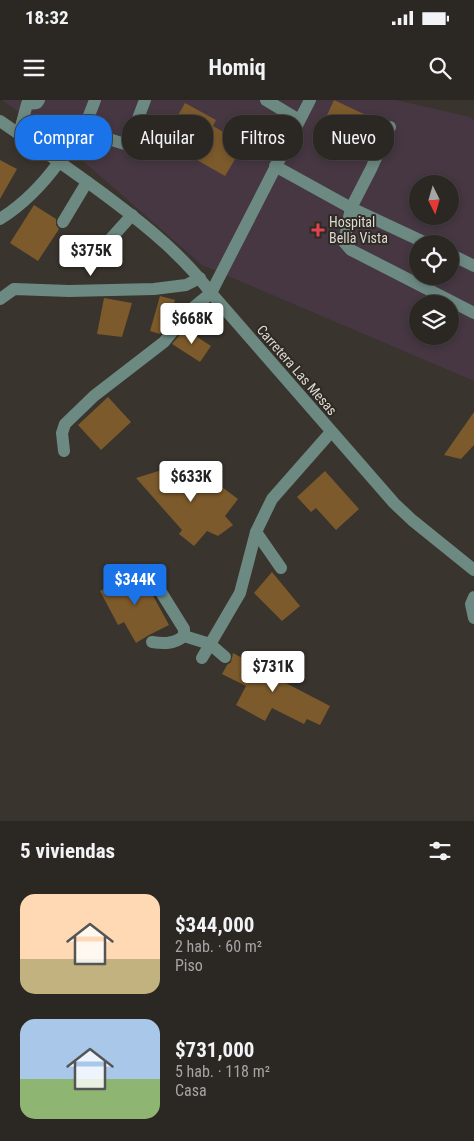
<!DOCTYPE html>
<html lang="es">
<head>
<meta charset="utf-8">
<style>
  :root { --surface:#2b2722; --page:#37332f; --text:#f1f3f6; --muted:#a6a5a5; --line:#474440; --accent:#1a73e8 }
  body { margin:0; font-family:"Roboto Condensed",sans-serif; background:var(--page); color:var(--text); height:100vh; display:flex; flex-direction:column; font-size:19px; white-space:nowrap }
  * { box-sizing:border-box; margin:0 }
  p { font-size:16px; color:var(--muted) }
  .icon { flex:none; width:28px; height:28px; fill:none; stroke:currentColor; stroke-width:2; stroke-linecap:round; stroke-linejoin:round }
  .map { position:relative; height:721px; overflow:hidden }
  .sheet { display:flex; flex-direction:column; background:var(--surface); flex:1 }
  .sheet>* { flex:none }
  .banner { position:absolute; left:15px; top:15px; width:445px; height:45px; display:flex; gap:10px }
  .needle { width:32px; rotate:175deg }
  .controls { position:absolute; left:409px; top:75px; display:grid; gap:10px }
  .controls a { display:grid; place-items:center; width:50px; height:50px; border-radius:50%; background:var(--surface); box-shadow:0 2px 8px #0003,0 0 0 1px var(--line); font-size:25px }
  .price { position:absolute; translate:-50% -42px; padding:0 11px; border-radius:5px; background:#fff; color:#222; font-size:16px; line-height:32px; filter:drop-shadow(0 1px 2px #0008) }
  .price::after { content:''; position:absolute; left:50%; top:30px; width:15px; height:11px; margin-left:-8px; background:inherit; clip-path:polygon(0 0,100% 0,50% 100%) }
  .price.current { background:var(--accent); color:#fff }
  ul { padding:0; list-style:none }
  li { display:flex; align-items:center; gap:15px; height:125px; padding:0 20px }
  li span { display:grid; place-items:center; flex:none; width:140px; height:100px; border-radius:15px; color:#555 }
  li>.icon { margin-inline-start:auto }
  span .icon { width:60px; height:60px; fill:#fffc; stroke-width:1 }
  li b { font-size:21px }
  h2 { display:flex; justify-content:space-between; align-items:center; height:60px; padding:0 20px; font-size:21px }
  .tag { padding:0 18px; border-radius:20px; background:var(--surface); box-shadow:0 2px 8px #0003,0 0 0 1px var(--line); font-size:18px; line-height:45px }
  .tag.current { background:var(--accent); color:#fff }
  .status { display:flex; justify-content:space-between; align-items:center; height:35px; padding:0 25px; background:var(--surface); direction:ltr }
  .status svg { height:14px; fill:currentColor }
  header { display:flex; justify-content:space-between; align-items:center; height:65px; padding:0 20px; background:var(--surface); font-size:22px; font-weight:700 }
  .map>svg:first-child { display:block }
</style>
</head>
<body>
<div class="status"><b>18:32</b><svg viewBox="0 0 49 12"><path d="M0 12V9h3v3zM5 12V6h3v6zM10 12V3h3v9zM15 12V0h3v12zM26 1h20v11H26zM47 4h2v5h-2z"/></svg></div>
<header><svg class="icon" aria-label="menu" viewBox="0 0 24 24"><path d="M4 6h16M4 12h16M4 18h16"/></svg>Homiq<svg class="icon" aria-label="search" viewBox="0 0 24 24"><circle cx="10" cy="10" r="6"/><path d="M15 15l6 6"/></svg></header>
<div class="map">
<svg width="474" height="721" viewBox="0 0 474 721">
  <rect width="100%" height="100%" fill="#39342d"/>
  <path fill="#463743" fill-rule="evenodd" d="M2,0H396L470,17L474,20V281L202,165L67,47ZM418,84H450V116H418ZM418,144H450V176H418ZM418,204H450V236H418Z"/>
  <g fill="#7c5a2b">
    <polygon points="334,0 366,15 346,58 323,48 331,30 322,26"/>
    <polygon points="185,3 216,20 213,26 244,44 225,76 183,52 191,37 172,26"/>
    <polygon points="0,60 17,69 0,99"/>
    <polygon points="34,105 56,119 56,125 59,129 38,161 10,143"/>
    <polygon points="160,196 175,200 169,219 171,220 160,234 150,231"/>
    <polygon points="104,198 132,203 122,237 97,234"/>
    <polygon points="185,229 211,246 200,262 172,244"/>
    <polygon points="108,297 131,322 101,350 78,325"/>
    <polygon points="474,312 474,345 461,359 444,355"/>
    <polygon points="178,365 198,392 210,378 238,399 225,416 233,425 218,436 207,431 194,446 179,434 182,430 136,378"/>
    <polygon points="325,371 359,409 336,430 316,408 311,412 297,397"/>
    <polygon points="139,470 169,525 149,535 136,543 124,522 118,525 100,491"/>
    <polygon points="272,472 300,506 282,521 254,493"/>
    <polygon points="233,553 265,570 268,565 287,576 284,582 330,606 320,625 307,619 304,624 272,608 265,621 236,605 246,586 222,574 227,565 231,562"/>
  </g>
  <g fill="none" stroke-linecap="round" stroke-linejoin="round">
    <g stroke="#6c8982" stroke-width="12">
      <polyline points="95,0 83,31 128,45 145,0"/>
      <polyline points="266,0 299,20"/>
      <path d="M0,21C38,47 76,73 113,101C149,128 184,157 211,193L394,403L412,420L474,470"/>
      <polyline points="390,27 371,69 351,108 344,142 351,150 474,213"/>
      <polyline points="19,34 27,4 37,3 39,0"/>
      <polyline points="275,66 351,108 428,144"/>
      <path d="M0,119C24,104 43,84 59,62"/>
      <polyline points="63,122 87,82"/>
      <polyline points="66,149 83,156 96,155 132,115"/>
      <polyline points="450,154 474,166"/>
      <polyline points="0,199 14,189 69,191 154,189 186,185 200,178"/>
      <polyline points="64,351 62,333 65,324 94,296 164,242 188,212 211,193 310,0"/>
      <polyline points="256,432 281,468"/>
      <polyline points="474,497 471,504 474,518"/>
      <polyline points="184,536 210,544 225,557"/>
      <path d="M152,542C164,544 174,544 184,536V529L156,484"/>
      <polyline points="202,558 240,493 256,432 272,399 331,332"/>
    </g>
  </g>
  <path fill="#e0444e" stroke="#2f2a23" stroke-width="2" d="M315.5 122.5h5v5h5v5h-5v5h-5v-5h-5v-5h5z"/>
  <g text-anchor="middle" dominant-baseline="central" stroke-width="4" stroke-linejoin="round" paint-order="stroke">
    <g font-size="14" fill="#dcd9d4" stroke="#2f2a23" text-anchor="start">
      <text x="329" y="122">Hospital<tspan x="329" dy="16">Bella Vista</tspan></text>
    </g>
    <g font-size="14" fill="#dcd9d4" stroke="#2f2a23">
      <text transform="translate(297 270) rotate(49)">Carretera Las Mesas</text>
    </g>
  </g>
</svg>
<div class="controls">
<a><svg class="needle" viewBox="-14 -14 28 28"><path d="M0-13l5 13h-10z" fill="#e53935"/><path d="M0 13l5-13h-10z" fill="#a6a5a5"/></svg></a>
<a><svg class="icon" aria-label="locate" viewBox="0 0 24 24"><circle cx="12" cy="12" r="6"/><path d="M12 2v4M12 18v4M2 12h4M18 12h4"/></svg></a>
<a><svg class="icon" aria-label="layers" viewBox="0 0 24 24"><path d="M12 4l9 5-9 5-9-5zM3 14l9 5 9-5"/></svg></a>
</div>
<b class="price" style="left:91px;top:177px">$375K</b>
<b class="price" style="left:192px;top:245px">$668K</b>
<b class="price" style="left:191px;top:403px">$633K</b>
<b class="price current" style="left:135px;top:506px">$344K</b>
<b class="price" style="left:273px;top:593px">$731K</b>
<div class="banner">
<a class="tag current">Comprar</a>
<a class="tag">Alquilar</a>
<a class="tag">Filtros</a>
<a class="tag">Nuevo</a>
</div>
</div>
<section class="sheet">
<h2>5 viviendas<svg class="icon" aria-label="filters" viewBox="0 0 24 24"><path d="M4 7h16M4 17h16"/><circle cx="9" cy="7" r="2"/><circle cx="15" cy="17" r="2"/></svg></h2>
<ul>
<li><span style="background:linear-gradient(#ffd9b3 65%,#c2b280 0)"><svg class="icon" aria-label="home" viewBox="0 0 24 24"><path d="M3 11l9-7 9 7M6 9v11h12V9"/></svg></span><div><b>$344,000</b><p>2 hab. · 60 m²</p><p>Piso</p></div></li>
<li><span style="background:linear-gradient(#a9c7e8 60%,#8fb573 0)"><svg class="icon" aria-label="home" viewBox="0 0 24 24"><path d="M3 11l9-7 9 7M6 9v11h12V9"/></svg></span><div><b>$731,000</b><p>5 hab. · 118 m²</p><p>Casa</p></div></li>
</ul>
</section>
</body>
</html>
